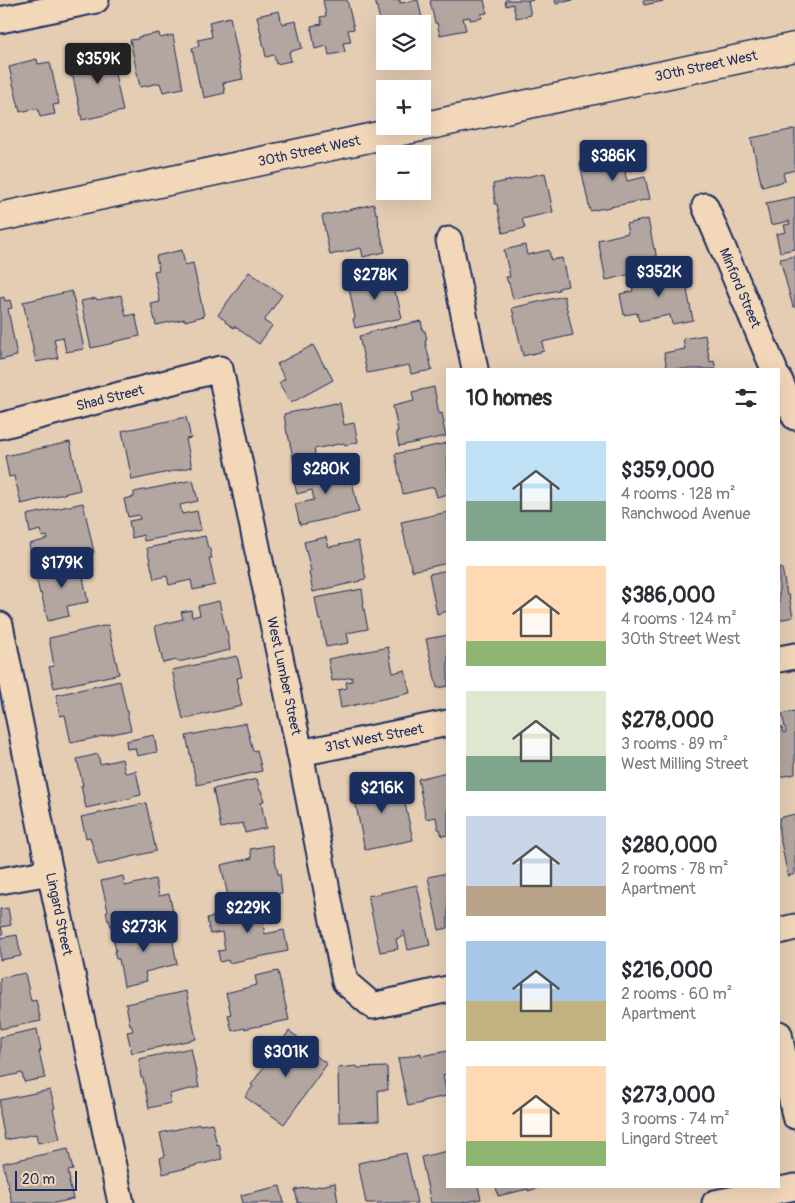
<!DOCTYPE html>
<html lang="en">
<head>
<meta charset="utf-8">
<style>
  :root { --surface:#fff; --page:#f2f2f3; --text:#2b2b33; --muted:#7c7c81; --accent:#1b2f5e }
  body { margin:0; font-family:Pangolin,sans-serif; background:var(--page); color:var(--text); height:100vh; display:flex; flex-direction:column; font-size:19px; white-space:nowrap }
  * { box-sizing:border-box; margin:0 }
  p { font-size:16px; color:var(--muted) }
  .icon { flex:none; width:28px; height:28px; fill:none; stroke:currentColor; stroke-width:2; stroke-linecap:round; stroke-linejoin:round }
  .map { position:relative; flex:1; overflow:hidden }
  .details { position:absolute; left:446px; top:368px; width:334px; height:820px; display:flex; flex-direction:column; background:var(--surface); border-radius:0px; box-shadow:0 5px 20px #0002 }
  .details>* { flex:none }
  .tools { position:absolute; left:376px; top:15px; display:grid; gap:10px }
  .tools a { display:grid; place-items:center; width:55px; height:55px; border-radius:0px; background:var(--surface); box-shadow:0 5px 20px #0002; font-size:25px }
  .scale { position:absolute; left:15px; bottom:12px; width:62px; box-sizing:border-box; padding-left:5px; border:2px solid #1b2f5e; border-top:0; font-size:14px; line-height:18px; white-space:nowrap; color:#1b2f5e; -webkit-text-stroke:4px #f2d7b9; paint-order:stroke }
  .price { position:absolute; translate:-50% -42px; padding:0 11px; border-radius:5px; background:var(--accent); color:#fff; font-size:16px; line-height:32px; filter:drop-shadow(0 1px 2px #0008) }
  .price::after { content:''; position:absolute; left:50%; top:30px; width:15px; height:11px; margin-left:-8px; background:inherit; clip-path:polygon(0 0,100% 0,50% 100%) }
  .price.active { background:#222; color:#fff }
  ul { padding:0; list-style:none }
  li { display:flex; align-items:center; gap:15px; height:125px; padding:0 20px }
  li span { display:grid; place-items:center; flex:none; width:140px; height:100px; border-radius:0px; color:#555 }
  li>.icon { margin-inline-start:auto }
  span .icon { width:60px; height:60px; fill:#fffc; stroke-width:1 }
  li b { font-size:21px }
  h2 { display:flex; justify-content:space-between; align-items:center; height:60px; padding:0 20px; font-size:21px }
  .map>svg:first-child { display:block }
</style>
</head>
<body>
<div class="map">
<svg width="795" height="1203" viewBox="0 0 795 1203">
  <rect width="100%" height="100%" fill="#e5cdb4"/>
  <filter id="ink" filterUnits="userSpaceOnUse"><feTurbulence type="fractalNoise" baseFrequency=".02" numOctaves="2"/><feDisplacementMap in="SourceGraphic" scale="10" xChannelSelector="R" yChannelSelector="G"/><feConvolveMatrix kernelMatrix="1 2 1 2 8 2 1 2 1" color-interpolation-filters="sRGB"/></filter>
  <g filter="url(#ink)">
    <g fill="#b3a59f" stroke="#1b2f5e">
      <polygon points="323,0 347,0 354,29 348,30 351,42 343,43 345,52 329,55 327,46 315,49 311,26 322,24 320,17 326,16"/>
      <polygon points="375,0 400,0 400,3 418,0 426,37 422,38 422,24 385,24 385,40"/>
      <polygon points="433,0 484,0 487,13 481,14 482,18 470,20 470,17 463,18 466,30 440,35 437,23 435,23 430,1"/>
      <polygon points="505,0 533,0 528,1 531,15 516,18 513,4 506,6"/>
      <polygon points="555,0 573,0 556,4"/>
      <polygon points="643,0 664,0 664,1 644,5"/>
      <polygon points="279,11 282,24 296,21 302,48 289,52 291,61 276,64 274,55 266,57 257,16"/>
      <polygon points="230,17 243,79 223,83 225,93 204,98 202,88 200,88 192,48 199,46 198,40 212,37 209,22"/>
      <polygon points="159,33 160,38 173,35 183,88 163,92 160,83 140,87 130,40 138,39 138,37"/>
      <polygon points="110,44 116,68 114,69 123,111 82,120 73,77 71,77 69,70 87,66 88,70 92,69 88,49"/>
      <polygon points="37,59 38,64 50,62 59,104 53,105 55,114 40,117 38,108 20,112 9,67 17,65 17,64"/>
      <polygon points="795,129 795,170 783,173 785,181 762,187 751,138"/>
      <polygon points="637,151 641,168 625,172 627,181 645,177 650,199 590,211 580,163"/>
      <polygon points="545,173 553,212 522,219 525,228 503,233 497,204 495,204 493,184"/>
      <polygon points="795,197 795,249 780,252 776,234 786,232 784,225 790,224 789,221 771,225 766,203"/>
      <polygon points="374,204 376,214 377,213 379,223 378,223 385,252 363,257 361,248 330,255 322,216"/>
      <polygon points="648,219 654,249 655,248 658,268 606,280 598,240 628,233 626,224"/>
      <polygon points="525,245 527,255 549,250 551,260 562,258 568,286 559,288 559,290 513,299 509,283 508,283 506,277 510,277 504,250"/>
      <polygon points="182,250 185,265 193,263 204,316 185,321 185,319 156,325 151,304 160,302 154,271 159,270 156,256"/>
      <polygon points="795,256 795,307 793,307 780,259"/>
      <polygon points="390,270 395,296 397,296 402,318 355,328 353,319 355,318 349,288 369,283 368,274"/>
      <polygon points="683,270 688,290 687,290 693,320 672,324 670,315 639,321 637,313 624,315 620,294 633,291 631,281"/>
      <polygon points="249,272 282,295 264,321 272,326 259,344 234,326 234,328 225,322 226,321 218,315"/>
      <polygon points="72,291 84,349 66,352 63,337 54,339 58,358 36,362 23,302"/>
      <polygon points="121,295 126,316 135,314 140,336 113,342 114,343 91,348 81,301 96,298 97,300"/>
      <polygon points="564,296 573,335 542,342 544,351 523,356 512,308"/>
      <polygon points="4,297 5,301 10,300 12,308 8,309 17,356 0,360 0,298"/>
      <polygon points="421,321 423,331 425,331 427,340 425,341 432,370 411,374 409,365 367,373 359,336 369,334 369,332"/>
      <polygon points="705,335 710,362 714,361 716,369 667,369 664,353 685,349 683,339"/>
      <polygon points="313,345 325,367 326,366 333,380 291,403 279,383 285,379 277,364"/>
      <polygon points="434,387 439,414 442,413 444,423 443,424 446,436 399,446 396,432 398,431 393,406 414,401 412,392"/>
      <polygon points="336,403 336,404 340,403 344,425 354,423 358,442 345,445 344,443 314,449 316,458 294,463 288,434 287,434 284,414"/>
      <polygon points="186,417 191,438 186,439 192,467 132,480 122,431"/>
      <polygon points="70,442 80,490 21,504 17,486 16,486 14,476 9,477 5,456"/>
      <polygon points="447,443 448,494 437,497 434,487 403,494 395,454"/>
      <polygon points="348,464 359,512 300,525 295,504 314,500 312,490 297,494 293,477"/>
      <polygon points="193,480 198,501 180,505 182,514 197,511 201,530 144,541 143,535 132,538 129,521 140,519 139,515 128,517 124,499 134,497 134,492"/>
      <polygon points="83,503 94,552 34,565 29,544 48,539 47,536 42,537 40,530 30,533 27,515"/>
      <polygon points="448,512 448,563 412,571 401,522"/>
      <polygon points="205,536 208,548 209,547 212,558 209,558 215,585 193,590 191,580 169,585 167,576 154,579 147,548"/>
      <polygon points="326,537 329,547 358,541 366,579 360,580 360,581 313,592 309,572 311,571 304,542"/>
      <polygon points="81,562 85,577 83,577 88,602 67,606 69,616 48,621 41,593 40,594 35,573"/>
      <polygon points="782,568 787,595 789,595 793,617 779,620 779,569"/>
      <polygon points="448,570 448,611 437,614 429,574"/>
      <polygon points="362,589 364,603 363,604 368,629 347,633 349,643 326,647 321,620 319,620 315,598"/>
      <polygon points="219,601 226,631 227,631 230,650 178,662 177,660 163,663 155,626 183,619 181,612 191,610 192,617 200,615 198,606"/>
      <polygon points="108,625 119,674 54,688 49,667 54,666 49,638"/>
      <polygon points="448,635 448,686 437,688 426,639"/>
      <polygon points="388,647 393,673 405,670 410,693 341,708 338,690 347,688 346,682 352,681 352,677 332,681 328,659"/>
      <polygon points="237,656 242,677 237,678 239,688 238,689 242,706 183,719 172,670"/>
      <polygon points="120,681 131,730 71,743 65,715 60,716 56,695"/>
      <polygon points="795,711 795,774 779,777 779,728 782,727 783,733 786,732 782,714"/>
      <polygon points="246,723 253,751 257,750 262,771 197,785 186,736"/>
      <polygon points="154,735 157,752 137,756 135,748 127,749 126,741"/>
      <polygon points="98,754 100,764 122,759 125,773 136,771 141,795 132,797 132,798 86,808 81,786 83,786 77,759"/>
      <polygon points="447,771 448,771 448,835 442,836 440,829 438,829 436,817 426,819 418,779 447,772"/>
      <polygon points="257,779 260,791 261,790 264,801 261,802 266,828 245,833 243,823 221,828 213,789"/>
      <polygon points="372,781 373,785 383,783 383,785 400,781 413,840 365,850 352,786"/>
      <polygon points="146,803 156,851 98,865 90,837 86,838 81,817"/>
      <polygon points="795,814 795,874 788,876 779,833 779,818"/>
      <polygon points="272,845 278,874 280,874 282,893 230,905 221,865 252,858 250,849"/>
      <polygon points="448,873 448,928 439,930 428,877"/>
      <polygon points="123,876 125,886 155,879 159,896 169,894 174,915 112,929 109,920 108,921 106,912 108,911 101,881"/>
      <polygon points="417,885 430,945 408,950 404,931 402,932 403,937 396,939 398,949 380,952 368,896"/>
      <polygon points="275,903 278,921 263,924 265,934 284,930 288,951 229,963 228,960 220,962 218,951 225,950 222,932 210,934 207,918"/>
      <polygon points="8,908 11,925 1,927 3,934 0,934 0,909"/>
      <polygon points="170,926 177,964 145,972 147,981 124,986 119,959 116,959 114,951 116,951 113,937 159,927 160,928"/>
      <polygon points="17,935 21,956 0,960 0,938"/>
      <polygon points="278,971 289,1020 244,1029 244,1028 232,1031 228,1015 231,1014 226,993 257,985 255,976"/>
      <polygon points="25,973 31,1001 36,1000 41,1021 0,1029 0,978"/>
      <polygon points="186,991 196,1039 132,1053 127,1032 133,1031 131,1024 130,1025 126,1004"/>
      <polygon points="37,1029 41,1051 39,1051 45,1078 24,1082 22,1073 0,1078 0,1037"/>
      <polygon points="289,1031 306,1043 304,1047 327,1064 284,1124 245,1097 253,1086 251,1085"/>
      <polygon points="191,1048 199,1087 169,1094 171,1103 149,1108 143,1078 141,1078 139,1059"/>
      <polygon points="448,1051 448,1073 443,1075 447,1096 422,1101 422,1103 408,1106 398,1059 421,1053 421,1056"/>
      <polygon points="357,1066 358,1068 387,1067 388,1090 378,1090 379,1121 339,1122 338,1068"/>
      <polygon points="50,1090 55,1108 53,1109 60,1139 38,1143 36,1134 5,1140 0,1114 0,1100"/>
      <polygon points="212,1123 217,1145 219,1144 222,1159 163,1174 160,1158 165,1156 160,1133 200,1124 200,1125"/>
      <polygon points="68,1149 73,1170 68,1171 70,1181 69,1181 73,1199 55,1203 12,1203 3,1163"/>
      <polygon points="448,1151 448,1186 478,1186 481,1199 461,1203 431,1203 421,1157"/>
      <polygon points="406,1153 417,1203 366,1203 358,1163"/>
      <polygon points="335,1183 338,1203 298,1203 295,1190 309,1187 309,1188"/>
      <polygon points="280,1186 284,1203 243,1203 241,1195"/>
      <polygon points="496,1186 544,1186 528,1191 528,1189 498,1196"/>
    </g>
    <g fill="none" stroke-linecap="round" stroke-linejoin="round">
      <g stroke="#1b2f5e" stroke-width="29">
        <g id="minor">
          <polyline points="0,20 96,0"/>
          <polyline points="705,206 774,369"/>
          <polyline points="449,240 475,369"/>
          <polyline points="779,379 795,417"/>
          <polyline points="0,426 220,369 300,753 345,982 373,1006 448,989"/>
          <polyline points="0,625 50,872 121,1203"/>
          <polyline points="779,659 795,656"/>
          <polyline points="300,753 448,723"/>
          <polyline points="0,881 50,872"/>
          <polyline points="779,931 795,927"/>
          <polyline points="779,1034 795,1116"/>
          <polyline points="715,1203 795,1187"/>
        </g>
      </g>
      <g stroke="#1b2f5e" stroke-width="31">
        <polyline id="major" points="0,217 795,47"/>
      </g>
      <use href="#minor" stroke="#f2d7b9" stroke-width="25"/>
      <use href="#major" stroke="#f2d7b9" stroke-width="28"/>
    </g>
  </g>
  <g text-anchor="middle" dominant-baseline="central" stroke-width="4" stroke-linejoin="round" paint-order="stroke">
    <g font-size="14" fill="#1b2f5e" stroke="#f2d7b9">
      <text transform="translate(706 66) rotate(-12)">30th Street West</text>
      <text transform="translate(309 151) rotate(-12)">30th Street West</text>
      <text transform="translate(740 288) rotate(67)">Minford Street</text>
      <text transform="translate(110 398) rotate(-14)">Shad Street</text>
      <text transform="translate(284 676) rotate(78)">West Lumber Street</text>
      <text transform="translate(374 738) rotate(-11)">31st West Street</text>
      <text transform="translate(59 914) rotate(78)">Lingard Street</text>
    </g>
  </g>
</svg>
<div class="tools">
<a><svg class="icon" aria-label="layers" viewBox="0 0 24 24"><path d="M12 4l9 5-9 5-9-5zM3 14l9 5 9-5"/></svg></a>
<a>+</a>
<a>−</a>
</div>
<div class="scale">20 m</div>
<b class="price active" style="left:98px;top:85px">$359K</b>
<b class="price" style="left:613px;top:182px">$386K</b>
<b class="price" style="left:659px;top:298px">$352K</b>
<b class="price" style="left:375px;top:301px">$278K</b>
<b class="price" style="left:326px;top:495px">$280K</b>
<b class="price" style="left:62px;top:589px">$179K</b>
<b class="price" style="left:382px;top:814px">$216K</b>
<b class="price" style="left:248px;top:934px">$229K</b>
<b class="price" style="left:144px;top:953px">$273K</b>
<b class="price" style="left:286px;top:1078px">$301K</b>
<section class="details">
<h2>10 homes<svg class="icon" aria-label="filters" viewBox="0 0 24 24"><path d="M4 7h16M4 17h16"/><circle cx="9" cy="7" r="2"/><circle cx="15" cy="17" r="2"/></svg></h2>
<ul>
<li><span style="background:linear-gradient(#bfe0f5 60%,#7fa58c 0)"><svg class="icon" aria-label="home" viewBox="0 0 24 24"><path d="M3 11l9-7 9 7M6 9v11h12V9"/></svg></span><div><b>$359,000</b><p>4 rooms · 128 m²</p><p>Ranchwood Avenue</p></div></li>
<li><span style="background:linear-gradient(#ffd9b3 75%,#8fb573 0)"><svg class="icon" aria-label="home" viewBox="0 0 24 24"><path d="M3 11l9-7 9 7M6 9v11h12V9"/></svg></span><div><b>$386,000</b><p>4 rooms · 124 m²</p><p>30th Street West</p></div></li>
<li><span style="background:linear-gradient(#dfe7d0 65%,#7fa58c 0)"><svg class="icon" aria-label="home" viewBox="0 0 24 24"><path d="M3 11l9-7 9 7M6 9v11h12V9"/></svg></span><div><b>$278,000</b><p>3 rooms · 89 m²</p><p>West Milling Street</p></div></li>
<li><span style="background:linear-gradient(#c9d6e8 70%,#b9a48a 0)"><svg class="icon" aria-label="home" viewBox="0 0 24 24"><path d="M3 11l9-7 9 7M6 9v11h12V9"/></svg></span><div><b>$280,000</b><p>2 rooms · 78 m²</p><p>Apartment</p></div></li>
<li><span style="background:linear-gradient(#a9c7e8 60%,#c2b280 0)"><svg class="icon" aria-label="home" viewBox="0 0 24 24"><path d="M3 11l9-7 9 7M6 9v11h12V9"/></svg></span><div><b>$216,000</b><p>2 rooms · 60 m²</p><p>Apartment</p></div></li>
<li><span style="background:linear-gradient(#ffd9b3 75%,#8fb573 0)"><svg class="icon" aria-label="home" viewBox="0 0 24 24"><path d="M3 11l9-7 9 7M6 9v11h12V9"/></svg></span><div><b>$273,000</b><p>3 rooms · 74 m²</p><p>Lingard Street</p></div></li>
</ul>
</section>
</div>
</body>
</html>
